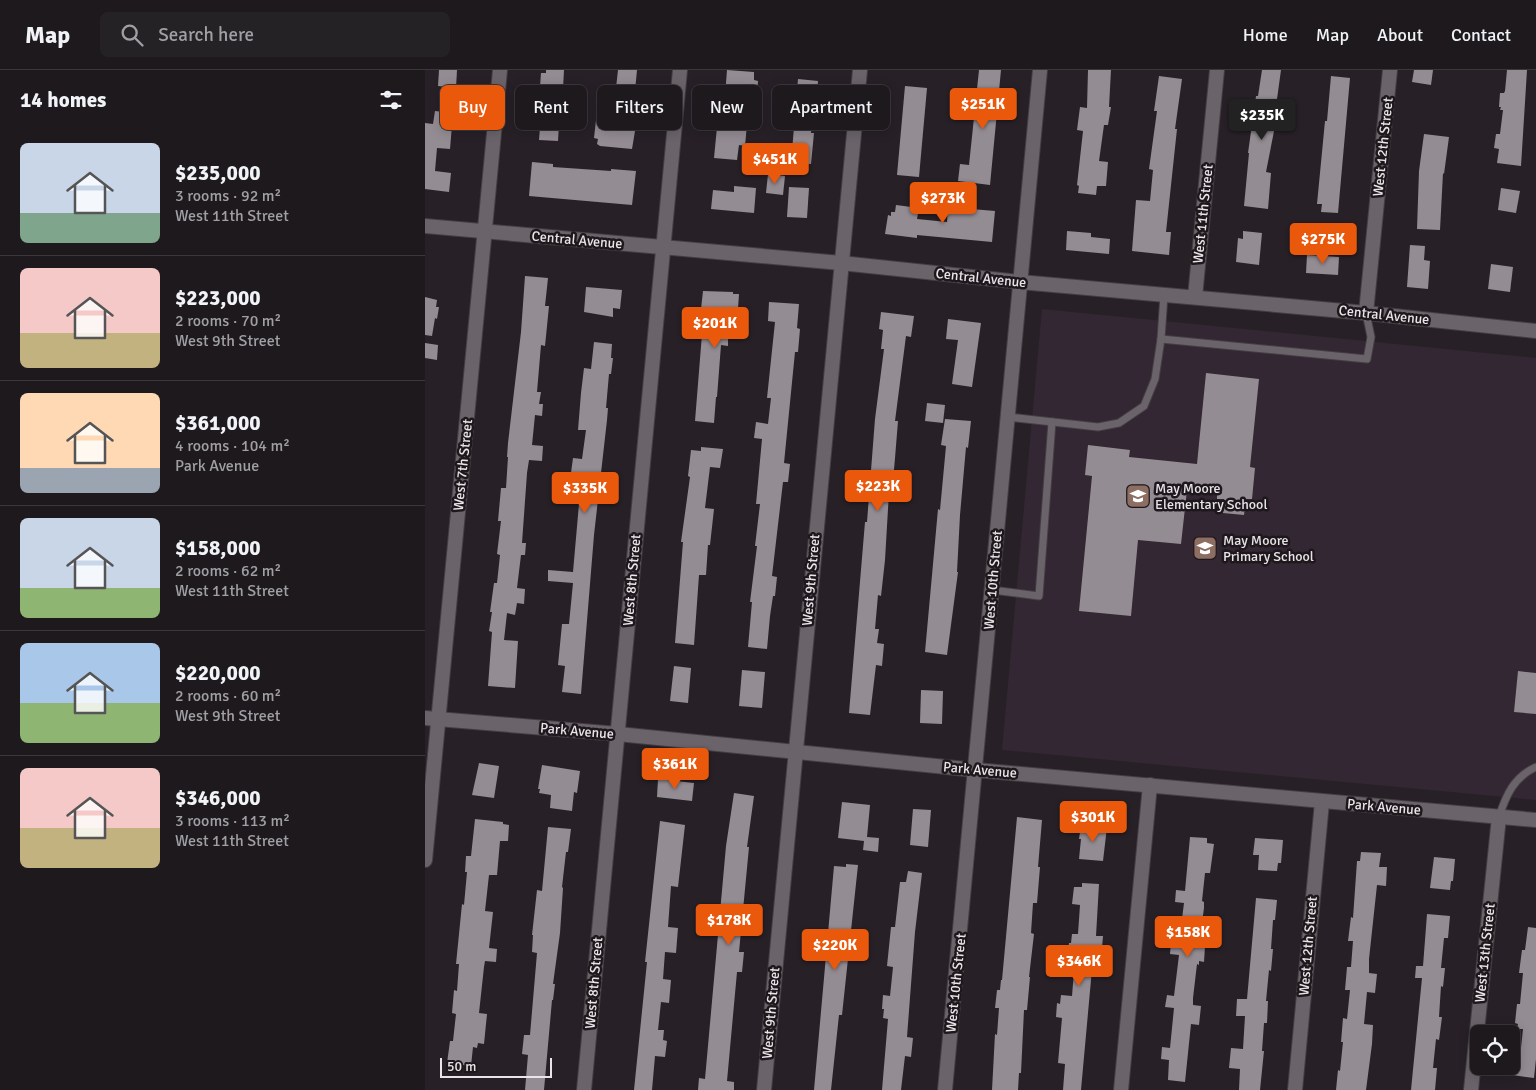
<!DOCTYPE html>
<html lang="en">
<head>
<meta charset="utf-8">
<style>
  :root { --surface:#1d191d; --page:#252226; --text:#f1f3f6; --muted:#a0a0a4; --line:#3b383b; --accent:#ea580c }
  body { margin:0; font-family:Signika,sans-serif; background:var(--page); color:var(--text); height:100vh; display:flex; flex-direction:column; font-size:19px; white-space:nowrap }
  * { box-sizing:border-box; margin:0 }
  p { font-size:16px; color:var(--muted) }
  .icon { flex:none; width:28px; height:28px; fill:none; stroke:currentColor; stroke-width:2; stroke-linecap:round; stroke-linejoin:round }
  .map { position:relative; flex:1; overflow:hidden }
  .drawer { display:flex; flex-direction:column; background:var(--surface); width:425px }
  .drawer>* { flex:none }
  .top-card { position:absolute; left:15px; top:15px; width:475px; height:45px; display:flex; gap:10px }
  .buttons { position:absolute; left:1045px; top:955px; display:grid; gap:10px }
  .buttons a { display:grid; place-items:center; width:50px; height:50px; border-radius:8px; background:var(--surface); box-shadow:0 2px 12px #0003,0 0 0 1px var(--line); font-size:25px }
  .scale { position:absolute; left:15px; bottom:12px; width:112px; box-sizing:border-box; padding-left:5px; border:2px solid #e8e4e8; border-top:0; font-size:14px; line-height:18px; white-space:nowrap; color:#e8e4e8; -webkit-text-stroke:4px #1e181d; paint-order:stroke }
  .price { position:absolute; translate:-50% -42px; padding:0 11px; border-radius:5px; background:var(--accent); color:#fff; font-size:16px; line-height:32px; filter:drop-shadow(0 1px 2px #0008) }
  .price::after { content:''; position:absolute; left:50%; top:30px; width:15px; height:11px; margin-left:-8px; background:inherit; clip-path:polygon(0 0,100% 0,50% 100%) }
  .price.active { background:#222; color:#fff }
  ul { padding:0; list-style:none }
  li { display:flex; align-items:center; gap:15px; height:125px; padding:0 20px }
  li+li { border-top:1px solid var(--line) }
  li span { display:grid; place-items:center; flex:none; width:140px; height:100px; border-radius:8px; color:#555 }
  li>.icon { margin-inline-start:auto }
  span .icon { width:60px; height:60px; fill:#fffc; stroke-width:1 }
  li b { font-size:21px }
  h2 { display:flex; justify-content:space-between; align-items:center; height:60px; padding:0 20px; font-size:21px }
  .tag { padding:0 18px; border-radius:8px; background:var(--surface); box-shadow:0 2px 12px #0003,0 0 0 1px var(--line); font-size:18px; line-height:45px }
  .tag.active { background:var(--accent); color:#fff }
  header { display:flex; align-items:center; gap:30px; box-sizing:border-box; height:70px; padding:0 25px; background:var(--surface); border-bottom:1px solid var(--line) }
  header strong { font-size:24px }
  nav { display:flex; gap:28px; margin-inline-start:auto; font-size:18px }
  .search { width:350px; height:45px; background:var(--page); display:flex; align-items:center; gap:12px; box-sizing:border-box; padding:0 18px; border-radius:8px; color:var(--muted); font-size:19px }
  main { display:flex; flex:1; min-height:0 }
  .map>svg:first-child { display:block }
</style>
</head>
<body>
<header>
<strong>Map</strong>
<div class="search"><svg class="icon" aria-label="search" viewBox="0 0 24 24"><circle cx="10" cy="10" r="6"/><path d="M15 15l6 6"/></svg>Search here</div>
<nav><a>Home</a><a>Map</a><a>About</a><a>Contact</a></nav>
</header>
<main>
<section class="drawer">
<h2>14 homes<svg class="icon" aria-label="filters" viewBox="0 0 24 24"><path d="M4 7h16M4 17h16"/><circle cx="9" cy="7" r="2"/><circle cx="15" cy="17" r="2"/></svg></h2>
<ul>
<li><span style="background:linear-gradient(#c9d6e8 70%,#7fa58c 0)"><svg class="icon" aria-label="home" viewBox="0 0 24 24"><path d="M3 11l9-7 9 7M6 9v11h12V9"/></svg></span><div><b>$235,000</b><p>3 rooms · 92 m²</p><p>West 11th Street</p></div></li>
<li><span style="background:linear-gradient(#f6c9c9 65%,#c2b280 0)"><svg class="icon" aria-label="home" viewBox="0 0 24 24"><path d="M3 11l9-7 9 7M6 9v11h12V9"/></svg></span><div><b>$223,000</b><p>2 rooms · 70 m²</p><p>West 9th Street</p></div></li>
<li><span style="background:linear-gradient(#ffd9b3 75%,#9aa5b1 0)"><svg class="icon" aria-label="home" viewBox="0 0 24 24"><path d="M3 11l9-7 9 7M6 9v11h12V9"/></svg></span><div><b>$361,000</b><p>4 rooms · 104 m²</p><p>Park Avenue</p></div></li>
<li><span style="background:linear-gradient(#c9d6e8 70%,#8fb573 0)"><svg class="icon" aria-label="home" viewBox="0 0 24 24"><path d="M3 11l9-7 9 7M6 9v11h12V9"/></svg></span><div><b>$158,000</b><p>2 rooms · 62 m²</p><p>West 11th Street</p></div></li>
<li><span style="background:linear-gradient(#a9c7e8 60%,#8fb573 0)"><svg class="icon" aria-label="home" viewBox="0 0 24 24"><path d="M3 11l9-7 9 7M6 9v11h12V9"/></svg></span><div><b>$220,000</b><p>2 rooms · 60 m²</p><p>West 9th Street</p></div></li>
<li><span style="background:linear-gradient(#f6c9c9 60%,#c2b280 0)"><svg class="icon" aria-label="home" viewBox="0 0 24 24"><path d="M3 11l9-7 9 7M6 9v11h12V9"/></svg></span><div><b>$346,000</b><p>3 rooms · 113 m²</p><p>West 11th Street</p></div></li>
</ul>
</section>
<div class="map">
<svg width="1111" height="1020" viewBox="0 0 1111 1020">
  <rect width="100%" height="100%" fill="#272127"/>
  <polygon fill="#322732" points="617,239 1111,288 1111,730 577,680"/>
  <g fill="#948c93">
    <polygon points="14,0 32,0 31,18 13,16"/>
    <polygon points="121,0 139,0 137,38 140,38 138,54 134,54 133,71 114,70 118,17 115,17 116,3 121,3"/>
    <polygon points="193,0 212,0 208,42 213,43 207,79 175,76 172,74 173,69 169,68 172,41 177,42 177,39 184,40 186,17 191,18"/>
    <polygon points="302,0 329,2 329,10 333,11 332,26 318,25 315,53 322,54 320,76 314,75 312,90 289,88 292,57 296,58 298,52"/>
    <polygon points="554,0 576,0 565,115 533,111 535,94 544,95"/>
    <polygon points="663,0 686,0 684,37 686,37 683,55 679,55 674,91 683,92 681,116 672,116 671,125 653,123 654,116 652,115 658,61 652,60 655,37 662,38"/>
    <polygon points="837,0 856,0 849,51 851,51 841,102 846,103 843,139 819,136 824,83 823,83 831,26 833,26"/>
    <polygon points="989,0 1008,0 1006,15 987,12"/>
    <polygon points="1082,0 1102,0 1096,96 1072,93 1074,79 1069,78 1071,64 1075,64 1078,40 1075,40 1076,37 1074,37 1075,23 1079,23 1080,21"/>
    <polygon points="734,6 757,9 750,59 752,59 741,162 746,162 744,185 707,181 711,130 725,131 728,100 724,99 732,41 729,41"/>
    <polygon points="906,6 925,8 913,143 896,142 897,134 892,134 900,51 902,51"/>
    <polygon points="373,9 393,11 392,26 389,26 386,63 389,63 386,94 366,93"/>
    <polygon points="480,16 502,18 494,107 472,105"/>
    <polygon points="10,41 28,43 25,79 12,78 10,101 26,103 24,122 0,119 0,53 8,54"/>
    <polygon points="999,64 1024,67 1019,104 1018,103 1015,160 992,159 994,101"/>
    <polygon points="107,92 128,94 128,97 186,101 186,99 211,101 207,135 104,126"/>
    <polygon points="343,104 360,106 358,125 341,123"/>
    <polygon points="309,116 331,118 329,143 286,139 288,120 309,122"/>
    <polygon points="364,117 384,118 382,148 362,147"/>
    <polygon points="1076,118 1095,121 1091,143 1073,140"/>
    <polygon points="471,135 494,138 492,149 522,152 523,137 570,141 567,172 492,165 492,168 460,164 463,145 466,146 466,142 470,142"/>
    <polygon points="642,161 666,163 666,167 685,169 684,184 641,180"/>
    <polygon points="818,161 837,163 834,195 811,192 813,168 818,169"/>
    <polygon points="985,175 1000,176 999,190 1005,191 1003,219 982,217"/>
    <polygon points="882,185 914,187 913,205 881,203"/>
    <polygon points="1066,194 1088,197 1085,222 1063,219"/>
    <polygon points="100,206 123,208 120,236 124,236 120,276 116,275 112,322 116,322 114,334 118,334 117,346 110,345 107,375 118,376 117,391 104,390 102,403 97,473 101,473 100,485 96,485 92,518 100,519 99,534 92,533 90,545 82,543 79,570 93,571 90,618 63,616 67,562 64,561 67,542 65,542 69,513 72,513 75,485 72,484 76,451 73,451 76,418 81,418 83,387 82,387 83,373 96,262"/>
    <polygon points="161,217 197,220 195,239 188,238 188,247 159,242"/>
    <polygon points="278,221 308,222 308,224 314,224 311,268 303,268 303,276 296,275 292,327 291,327 289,353 270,351 277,264 283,264 285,240 276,239"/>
    <polygon points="0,227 12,230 11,237 14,237 12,249 10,248 7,266 0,265"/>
    <polygon points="344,232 374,234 372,258 375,259 373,282 370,282 359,393 365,394 363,412 358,412 347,506 352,507 350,526 348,526 345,546 342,579 323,577 327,532 325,532 332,476 330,476 335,434 331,434 337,369 329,368 331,352 343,354 346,328 342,328 350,252 343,251"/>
    <polygon points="456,242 489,246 486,267 481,266 470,351 473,351 470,388 467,422 464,422 460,490 456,526 453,525 450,559 454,559 452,573 459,574 457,596 451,595 445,645 424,643 440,452 442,452 450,349 459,279 456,279 458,260 454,259"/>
    <polygon points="523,249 556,253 547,317 527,314 533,270 521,269"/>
    <polygon points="169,272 187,274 186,288 188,288 186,304 184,304 181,338 183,338 182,350 169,465 156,624 137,622 140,596 133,595 137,554 144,554 148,513 123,511 123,500 148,502 156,411 145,410 148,388 157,389 161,360 153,360 156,323 159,298 166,299"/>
    <polygon points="0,273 13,275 12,290 0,288"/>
    <polygon points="781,303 834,309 825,397 830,398 827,429 821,429 819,445 798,443 799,429 792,429 792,423 762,420 756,474 713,470 706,546 654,541 667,406 660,405 663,375 705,380 704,387 772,394"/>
    <polygon points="502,333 520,335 518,353 500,351"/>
    <polygon points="520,349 546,351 543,378 541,377 535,445 532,502 533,502 522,585 500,582 513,439 515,440 521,376 516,375"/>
    <polygon points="276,377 298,379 295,398 285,397 280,438 289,439 285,475 283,475 281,505 274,505 269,575 250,573 258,472 256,472 265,407 263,406 266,380 276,381"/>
    <polygon points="249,596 266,598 263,633 245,631"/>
    <polygon points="317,600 340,602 337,638 314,636"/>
    <polygon points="1093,601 1111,603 1111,644 1089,642"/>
    <polygon points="496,620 518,621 517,654 495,653"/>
    <polygon points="54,693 74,696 69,728 47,725"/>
    <polygon points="117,695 155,701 152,723 149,722 147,741 125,738 126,725 114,723 115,719 113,719"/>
    <polygon points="233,709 269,713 267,731 232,727"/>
    <polygon points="309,723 329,726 322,777 324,777 314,882 319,882 317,902 312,902 302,1011 309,1012 309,1020 273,1020 274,1008 280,1009 301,776"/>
    <polygon points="417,732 445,735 442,767 454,768 453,782 438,780 439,771 413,768"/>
    <polygon points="488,739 506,740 503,777 485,775"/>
    <polygon points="592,747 617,750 613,797 615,797 612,833 608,833 606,863 609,864 604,907 605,907 602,940 599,940 596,1003 594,1003 593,1020 567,1020 570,964 572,965 574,938 570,938 572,920 575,920 576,910 577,910"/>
    <polygon points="50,749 78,752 78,754 84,755 83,771 75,771 72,805 64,805 60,841 68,842 64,878 72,879 71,892 60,891 59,897 54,943 62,944 59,974 53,973 52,978 48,977 46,996 22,993 25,971 28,971 31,944 27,943 29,920 32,921 34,894 31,894 37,834 39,835 42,802 40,802 41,786 46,786"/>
    <polygon points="235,751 260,755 253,817 246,816 243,857 253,858 251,883 240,882 238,909 246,910 244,933 236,932 233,960 239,960 238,970 242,971 240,987 230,986 227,1020 209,1020 222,892 220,892"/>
    <polygon points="656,755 682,757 678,791 654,789 656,769 654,769"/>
    <polygon points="123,757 146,759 143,782 141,782 137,817 138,818 135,863 128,914 130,914 128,930 127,930 119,1020 100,1020 103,985 97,984 99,965 105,965 112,883 107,882 108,865 107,865 112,820 117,821"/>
    <polygon points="765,767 782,768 782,773 789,774 785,803 780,803 777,831 779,832 779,838 774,875 780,876 779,892 774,891 774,895 772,894 768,928 768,935 776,936 774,955 766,954 760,1012 743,1010 744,990 736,989 737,977 745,978 749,938 740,937 742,925 749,926 754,885 745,884 746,872 754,873 759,833 750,832 751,820 760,821"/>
    <polygon points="830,768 858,770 856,793 853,793 852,801 833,800 834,785 828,785"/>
    <polygon points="936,782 956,783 954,797 962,797 961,816 952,815 944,889 944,903 952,904 950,923 942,922 939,954 948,955 947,974 941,1020 911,1020 913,1000 915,1001 918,972 916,972 918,948 922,949 925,920 920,920 922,897 926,897 928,871 923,871 926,847 928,848 932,791 935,791"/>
    <polygon points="1009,787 1030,789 1028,811 1026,811 1025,820 1005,818"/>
    <polygon points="421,794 433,795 417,945 414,945 406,1020 389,1020 409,796 421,797"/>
    <polygon points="483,801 497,803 490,862 482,967 488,968 486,987 480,986 476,1020 457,1020 463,949 458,948 459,939 457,939 458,925 465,926 468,897 462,896 466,857 470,857 475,812 481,812"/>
    <polygon points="657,813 674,814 671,866 678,866 677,878 669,877 656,1020 638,1020 640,994 633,993 637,948 631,947 632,933 635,934 636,925 647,926 650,889 642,888 644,873 646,873 647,864 653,864 655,835 647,834 649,817 657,817"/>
    <polygon points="831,828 852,830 850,850 848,850 846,879 848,879 846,901 844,900 841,931 843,931 842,953 839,953 837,981 839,981 835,1020 814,1020 815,999 804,998 806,978 818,979 820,946 811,946 812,929 822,929"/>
    <polygon points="1002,844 1025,846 1023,868 1019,868 1016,898 1020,898 1018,917 1016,916 1014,947 1017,947 1014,970 1011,969 1008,998 1012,998 1010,1020 986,1020 997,908 990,908 991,896 998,896"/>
    <polygon points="1103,857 1111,858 1111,989 1109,1008 1087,1005 1089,986 1095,987 1098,959 1092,959 1093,954 1090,953 1092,934 1095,934 1098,903 1094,903 1097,880 1100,880"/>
  </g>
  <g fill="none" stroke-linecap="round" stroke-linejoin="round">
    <g stroke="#443f44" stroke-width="9">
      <g id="lane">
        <polyline points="736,269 942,289 946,267 941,243"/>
        <polyline points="583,347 673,357 694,353 719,336 730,309 736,269 739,225"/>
        <polyline points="567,520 614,526 627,352"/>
        <path d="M1074,747C1081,725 1089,707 1111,697"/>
      </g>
    </g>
    <g stroke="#443f44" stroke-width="16">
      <g id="street">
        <polyline points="0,156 416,193 595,212 941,243 1111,261"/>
        <polyline points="770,227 792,0"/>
        <polyline points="941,243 965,0"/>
        <polyline points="0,648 193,664 551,700 1111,750"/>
        <polyline points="0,790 75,0"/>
        <polyline points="159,1020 255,0"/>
        <polyline points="339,1020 435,0"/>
        <polyline points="520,1020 615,0"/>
        <polyline points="696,1020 725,715"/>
        <polyline points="870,1020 897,732"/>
        <polyline points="1046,1020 1074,747"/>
      </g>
    </g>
    <use href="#lane" stroke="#6b636a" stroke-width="7"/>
    <use href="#street" stroke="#6b636a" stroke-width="14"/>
  </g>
  <defs>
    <g id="school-square" transform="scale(1.25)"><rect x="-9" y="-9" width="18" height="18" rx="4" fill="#8d6e63" stroke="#1e181d"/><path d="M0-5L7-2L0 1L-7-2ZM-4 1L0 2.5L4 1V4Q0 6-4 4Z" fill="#fff"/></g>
  </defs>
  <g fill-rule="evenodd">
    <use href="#school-square" x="713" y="426"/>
    <use href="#school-square" x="780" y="478"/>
  </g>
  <g text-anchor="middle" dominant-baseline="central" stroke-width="5" stroke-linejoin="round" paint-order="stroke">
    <g font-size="14" fill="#e8e4e8" stroke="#1e181d">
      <text transform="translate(958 77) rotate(-84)">West 12th Street</text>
      <text transform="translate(778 144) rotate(-84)">West 11th Street</text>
      <text transform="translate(152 170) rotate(5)">Central Avenue</text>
      <text transform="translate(556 208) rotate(6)">Central Avenue</text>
      <text transform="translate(959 245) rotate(6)">Central Avenue</text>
      <text transform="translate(38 395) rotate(-84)">West 7th Street</text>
      <text transform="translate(207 510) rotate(-85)">West 8th Street</text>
      <text transform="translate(386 510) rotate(-85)">West 9th Street</text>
      <text transform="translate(568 510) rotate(-85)">West 10th Street</text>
      <text transform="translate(152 661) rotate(5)">Park Avenue</text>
      <text transform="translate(555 700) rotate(5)">Park Avenue</text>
      <text transform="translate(959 737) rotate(5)">Park Avenue</text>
      <text transform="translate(883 876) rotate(-85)">West 12th Street</text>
      <text transform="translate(1060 883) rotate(-84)">West 13th Street</text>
      <text transform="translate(169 913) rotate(-85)">West 8th Street</text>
      <text transform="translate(531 913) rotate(-84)">West 10th Street</text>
      <text transform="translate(346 943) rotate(-85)">West 9th Street</text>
    </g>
    <g font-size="14" fill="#e8e4e8" stroke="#1e181d" text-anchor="start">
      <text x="730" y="418">May Moore<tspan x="730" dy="16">Elementary School</tspan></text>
      <text x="798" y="470">May Moore<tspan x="798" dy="16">Primary School</tspan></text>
    </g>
  </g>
</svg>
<div class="buttons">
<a><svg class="icon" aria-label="locate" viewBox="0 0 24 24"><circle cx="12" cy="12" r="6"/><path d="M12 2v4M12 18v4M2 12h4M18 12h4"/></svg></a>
</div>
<div class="scale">50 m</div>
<b class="price" style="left:558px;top:60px">$251K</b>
<b class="price active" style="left:837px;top:71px">$235K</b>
<b class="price" style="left:350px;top:115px">$451K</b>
<b class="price" style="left:518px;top:154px">$273K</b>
<b class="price" style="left:898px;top:195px">$275K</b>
<b class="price" style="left:290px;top:279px">$201K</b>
<b class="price" style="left:453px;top:442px">$223K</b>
<b class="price" style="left:160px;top:444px">$335K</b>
<b class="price" style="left:250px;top:720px">$361K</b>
<b class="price" style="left:668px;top:773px">$301K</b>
<b class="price" style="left:304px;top:876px">$178K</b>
<b class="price" style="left:763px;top:888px">$158K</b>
<b class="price" style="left:410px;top:901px">$220K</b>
<b class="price" style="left:654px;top:917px">$346K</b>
<div class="top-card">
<a class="tag active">Buy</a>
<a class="tag">Rent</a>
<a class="tag">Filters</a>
<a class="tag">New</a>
<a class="tag">Apartment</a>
</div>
</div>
</main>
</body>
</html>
